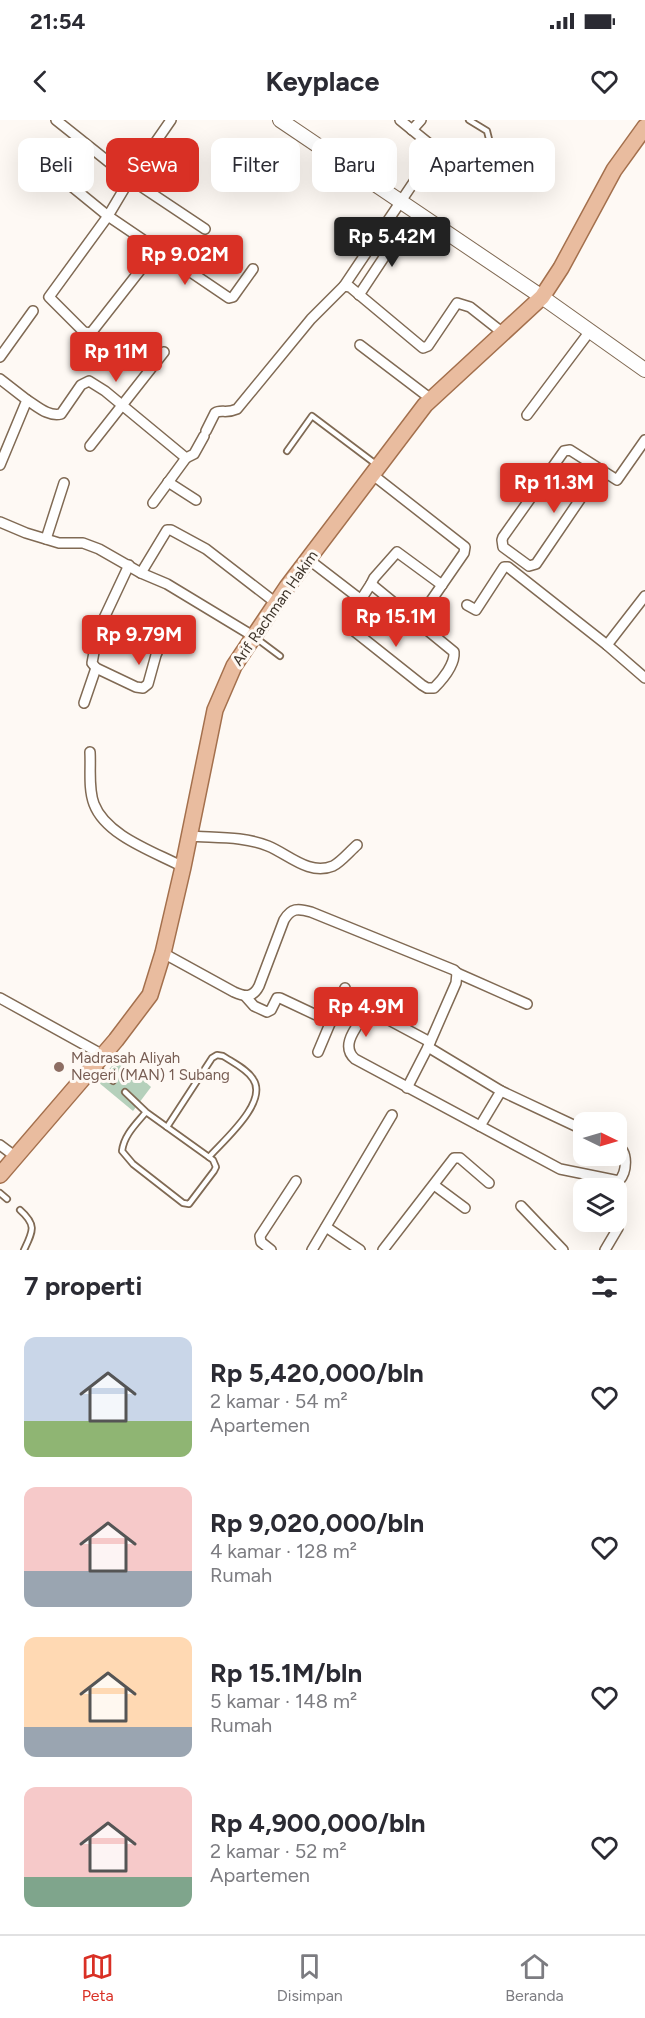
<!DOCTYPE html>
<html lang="id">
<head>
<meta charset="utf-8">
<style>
  :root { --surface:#fff; --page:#f7f7f7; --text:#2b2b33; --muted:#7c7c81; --line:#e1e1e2; --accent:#d93025 }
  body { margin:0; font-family:Figtree,sans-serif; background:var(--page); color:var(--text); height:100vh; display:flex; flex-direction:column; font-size:22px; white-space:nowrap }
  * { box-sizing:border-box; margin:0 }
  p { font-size:20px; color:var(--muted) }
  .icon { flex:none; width:33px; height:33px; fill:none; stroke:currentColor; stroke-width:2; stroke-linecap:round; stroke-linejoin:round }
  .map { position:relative; height:1130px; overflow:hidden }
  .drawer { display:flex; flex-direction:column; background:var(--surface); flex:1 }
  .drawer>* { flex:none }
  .banner { position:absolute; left:18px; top:18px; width:609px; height:54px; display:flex; gap:12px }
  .needle { width:39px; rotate:95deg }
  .buttons { position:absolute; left:573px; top:992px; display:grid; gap:12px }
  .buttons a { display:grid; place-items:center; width:54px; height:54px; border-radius:12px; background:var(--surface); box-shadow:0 6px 24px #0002; font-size:30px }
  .price { position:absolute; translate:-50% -51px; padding:0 14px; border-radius:6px; background:var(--accent); color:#fff; font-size:20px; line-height:39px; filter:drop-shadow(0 2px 3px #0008) }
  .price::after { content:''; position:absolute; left:50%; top:36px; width:18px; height:14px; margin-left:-9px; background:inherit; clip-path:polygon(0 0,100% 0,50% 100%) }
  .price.current { background:#222; color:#fff }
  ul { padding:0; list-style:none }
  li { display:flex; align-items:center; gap:18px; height:150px; padding:0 24px }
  li span { display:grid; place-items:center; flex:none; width:168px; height:120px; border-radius:12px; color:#555 }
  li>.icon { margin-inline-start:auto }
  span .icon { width:72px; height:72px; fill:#fffc; stroke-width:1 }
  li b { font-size:26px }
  h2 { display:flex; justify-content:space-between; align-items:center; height:72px; padding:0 24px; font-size:26px }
  .chip { padding:0 21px; border-radius:12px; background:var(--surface); box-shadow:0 6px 24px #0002; font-size:21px; line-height:54px }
  .chip.current { background:var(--accent); color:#fff }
  .status { display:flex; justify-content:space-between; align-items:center; height:42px; padding:0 30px; background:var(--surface); direction:ltr }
  .status svg { height:16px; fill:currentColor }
  header { display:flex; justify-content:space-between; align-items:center; height:78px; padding:0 24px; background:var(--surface); font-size:27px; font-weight:700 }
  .dock { display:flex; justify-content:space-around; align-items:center; height:84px; border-top:2px solid var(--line); background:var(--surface); font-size:16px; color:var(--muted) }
  .dock a { display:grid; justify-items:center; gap:3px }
  .dock .current { color:var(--accent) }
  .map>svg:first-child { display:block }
</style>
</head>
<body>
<div class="status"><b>21:54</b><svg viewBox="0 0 49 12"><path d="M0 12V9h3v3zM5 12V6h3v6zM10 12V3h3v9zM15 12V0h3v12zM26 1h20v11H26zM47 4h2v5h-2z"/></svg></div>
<header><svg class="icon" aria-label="back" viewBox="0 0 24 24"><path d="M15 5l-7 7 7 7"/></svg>Keyplace<svg class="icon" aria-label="heart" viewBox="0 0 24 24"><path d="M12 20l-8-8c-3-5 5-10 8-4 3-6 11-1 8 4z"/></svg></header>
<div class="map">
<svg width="645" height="1130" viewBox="0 0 645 1130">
  <rect width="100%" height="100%" fill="#fef9f4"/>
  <polygon fill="#b5d0bb" points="119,938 151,967 133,991 98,962"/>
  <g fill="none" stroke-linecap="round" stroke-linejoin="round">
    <g stroke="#806a54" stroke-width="8">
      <g id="lane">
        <polyline points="466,50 489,19 487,11 469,0"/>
        <polyline points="287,331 312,296 377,345"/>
        <polyline points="256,518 280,536"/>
        <polyline points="96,947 113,961"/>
        <path d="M125,972L146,992L213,1040L216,1047L214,1051L189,1084L183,1083L133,1044L122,1031C124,1015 136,1004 146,992"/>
        <path d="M167,1007L212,938L217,935L223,936C232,942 247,949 253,959C269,982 223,1021 209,1037"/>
        <polyline points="0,1073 7,1079"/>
        <path d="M20,1090C37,1105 33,1111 24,1130"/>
      </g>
    </g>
    <g stroke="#806a54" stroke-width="12">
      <g id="street">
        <polyline points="56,0 130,59 171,0"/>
        <polyline points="400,0 432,26 482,61"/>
        <polyline points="412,10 421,0"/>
        <polyline points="70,65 108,96 229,178 233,177 253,149"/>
        <polyline points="156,130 91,213 84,212 49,177 108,96 130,59 205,109"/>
        <polyline points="344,166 436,29"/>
        <polyline points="359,175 404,107"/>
        <polyline points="360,225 431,279"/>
        <polyline points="0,237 33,191"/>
        <polyline points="0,259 27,280 0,345"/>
        <path d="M27,280C37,286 48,297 61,294L81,265L89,261L105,271L186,338L194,334L204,316"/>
        <polyline points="527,295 590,211"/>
        <path d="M206,311L215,293C221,289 226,294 237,289L311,199L344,166L350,167L423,228L428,226L457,183L470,187L503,213"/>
        <polyline points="90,326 164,232"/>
        <polyline points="600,350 536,444 529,446 503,427 502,420 503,417 564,331 570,330 617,360 645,320"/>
        <polyline points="373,355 465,427 464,433 417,501"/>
        <polyline points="168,362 196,380"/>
        <polyline points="153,383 186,338"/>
        <polyline points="0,402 26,413 59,423 83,423 99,429 141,453 167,464 253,516"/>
        <polyline points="46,419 64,363"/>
        <polyline points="308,439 360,479"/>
        <polyline points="129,445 98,511 92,543 96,548 136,567 143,568 148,564 156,535 167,510"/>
        <polyline points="141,453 167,410 171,410 206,429 276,483"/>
        <path d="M371,464L454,532C455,544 443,559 434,568H427L422,565L349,507V498Z"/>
        <polyline points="371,464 374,458 397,432 442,465"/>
        <polyline points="467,485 476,490 504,447 508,447 607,525 645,558"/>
        <polyline points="607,525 645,476"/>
        <polyline points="84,583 96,548"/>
        <path d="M90,632C91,648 88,669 94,684C106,716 155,732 183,747"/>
        <path d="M189,716C215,718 244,716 268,726C288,734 309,756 333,746C341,742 350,731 357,725"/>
        <path d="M163,833L234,872C245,877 253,878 259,866L284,800C291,788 298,788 311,792L454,850L457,853L456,863L428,927L407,968"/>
        <polyline points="457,853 527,884"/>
        <polyline points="246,877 254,886 267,892 271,890 277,878 280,878 331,902"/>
        <polyline points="0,878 103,935"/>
        <path d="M430,922L374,892H366C358,906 339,925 355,939L560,1049L619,1061C627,1052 629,1031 616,1025"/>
        <polyline points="428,927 501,971 584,1010"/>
        <polyline points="318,932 345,868"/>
        <polyline points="480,1006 501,971"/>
        <polyline points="0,1025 16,1037"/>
        <polyline points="434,1065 465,1088"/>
        <polyline points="521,1086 563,1130"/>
        <polyline points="326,1107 360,1130"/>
        <polyline points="271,1130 261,1122 260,1116 296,1061"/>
        <polyline points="312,1130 392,995"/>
        <polyline points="383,1130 454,1038 460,1038 489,1063"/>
        <polyline points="605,1130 618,1108"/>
      </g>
    </g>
    <g stroke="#806a54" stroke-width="16">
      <polyline id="secondary" points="280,0 542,177 645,250"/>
    </g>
    <g stroke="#a4704d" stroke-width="18">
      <polyline id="primary" points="0,1055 116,920 150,875 163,833 183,747 215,590 234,546 287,467 425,285 542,177 561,148 614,50 645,7"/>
    </g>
    <use href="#lane" stroke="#fff" stroke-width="4.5"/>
    <use href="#street" stroke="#fff" stroke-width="9"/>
    <use href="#secondary" stroke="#fff" stroke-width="14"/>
    <use href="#primary" stroke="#e9bc9f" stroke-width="15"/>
  </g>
  <circle fill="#8d6e63" stroke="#fef9f4" stroke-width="2" cx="59" cy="947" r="6"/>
  <g text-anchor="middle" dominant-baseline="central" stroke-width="6" stroke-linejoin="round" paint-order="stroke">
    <g font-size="15" fill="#3e352b" stroke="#fef9f4">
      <text transform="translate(275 488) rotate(-55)">Arif Rachman Hakim</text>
    </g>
    <g font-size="15" fill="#785e54" stroke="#fef9f4" text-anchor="start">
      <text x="71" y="938">Madrasah Aliyah<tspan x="71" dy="17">Negeri (MAN) 1 Subang</tspan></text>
    </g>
  </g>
</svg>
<div class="buttons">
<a><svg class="needle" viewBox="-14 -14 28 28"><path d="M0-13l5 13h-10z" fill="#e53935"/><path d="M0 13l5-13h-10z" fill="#7c7c81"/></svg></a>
<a><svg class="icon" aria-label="layers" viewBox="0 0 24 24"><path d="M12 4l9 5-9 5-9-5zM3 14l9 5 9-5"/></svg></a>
</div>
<b class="price current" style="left:392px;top:148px">Rp 5.42M</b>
<b class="price" style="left:185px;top:166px">Rp 9.02M</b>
<b class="price" style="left:116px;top:263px">Rp 11M</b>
<b class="price" style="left:554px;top:394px">Rp 11.3M</b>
<b class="price" style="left:396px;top:528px">Rp 15.1M</b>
<b class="price" style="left:139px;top:546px">Rp 9.79M</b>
<b class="price" style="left:366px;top:918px">Rp 4.9M</b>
<div class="banner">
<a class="chip">Beli</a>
<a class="chip current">Sewa</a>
<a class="chip">Filter</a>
<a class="chip">Baru</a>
<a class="chip">Apartemen</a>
</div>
</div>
<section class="drawer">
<h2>7 properti<svg class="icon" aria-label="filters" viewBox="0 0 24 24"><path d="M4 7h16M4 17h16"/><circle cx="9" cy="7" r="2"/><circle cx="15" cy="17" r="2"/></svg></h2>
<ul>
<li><span style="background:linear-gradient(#c9d6e8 70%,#8fb573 0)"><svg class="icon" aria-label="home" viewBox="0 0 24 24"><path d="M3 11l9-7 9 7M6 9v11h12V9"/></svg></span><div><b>Rp 5,420,000/bln</b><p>2 kamar · 54 m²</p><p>Apartemen</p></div><svg class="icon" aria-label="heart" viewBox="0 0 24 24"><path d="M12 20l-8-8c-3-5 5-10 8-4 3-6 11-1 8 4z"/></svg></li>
<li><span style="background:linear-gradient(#f6c9c9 70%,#9aa5b1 0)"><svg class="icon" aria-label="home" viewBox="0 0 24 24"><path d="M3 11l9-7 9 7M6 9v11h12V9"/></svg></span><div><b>Rp 9,020,000/bln</b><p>4 kamar · 128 m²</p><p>Rumah</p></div><svg class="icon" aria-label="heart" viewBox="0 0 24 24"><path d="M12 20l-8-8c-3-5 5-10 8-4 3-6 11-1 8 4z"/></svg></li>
<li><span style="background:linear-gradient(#ffd9b3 75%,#9aa5b1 0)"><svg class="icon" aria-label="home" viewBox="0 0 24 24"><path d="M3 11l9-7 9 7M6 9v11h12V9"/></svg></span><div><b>Rp 15.1M/bln</b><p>5 kamar · 148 m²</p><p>Rumah</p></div><svg class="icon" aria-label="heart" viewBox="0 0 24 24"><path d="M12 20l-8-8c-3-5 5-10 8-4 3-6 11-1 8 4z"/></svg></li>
<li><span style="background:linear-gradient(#f6c9c9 75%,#7fa58c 0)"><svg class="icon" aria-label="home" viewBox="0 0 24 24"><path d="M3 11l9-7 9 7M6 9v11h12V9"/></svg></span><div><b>Rp 4,900,000/bln</b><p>2 kamar · 52 m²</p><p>Apartemen</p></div><svg class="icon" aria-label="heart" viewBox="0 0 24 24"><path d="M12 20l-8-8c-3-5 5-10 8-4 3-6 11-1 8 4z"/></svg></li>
</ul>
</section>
<nav class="dock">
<a class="current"><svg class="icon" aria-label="map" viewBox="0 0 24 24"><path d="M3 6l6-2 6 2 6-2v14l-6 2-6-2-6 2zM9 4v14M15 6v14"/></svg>Peta</a>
<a><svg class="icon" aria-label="saved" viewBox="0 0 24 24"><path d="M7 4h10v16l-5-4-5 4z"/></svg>Disimpan</a>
<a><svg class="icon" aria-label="home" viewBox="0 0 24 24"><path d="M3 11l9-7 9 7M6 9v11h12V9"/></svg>Beranda</a>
</nav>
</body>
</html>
